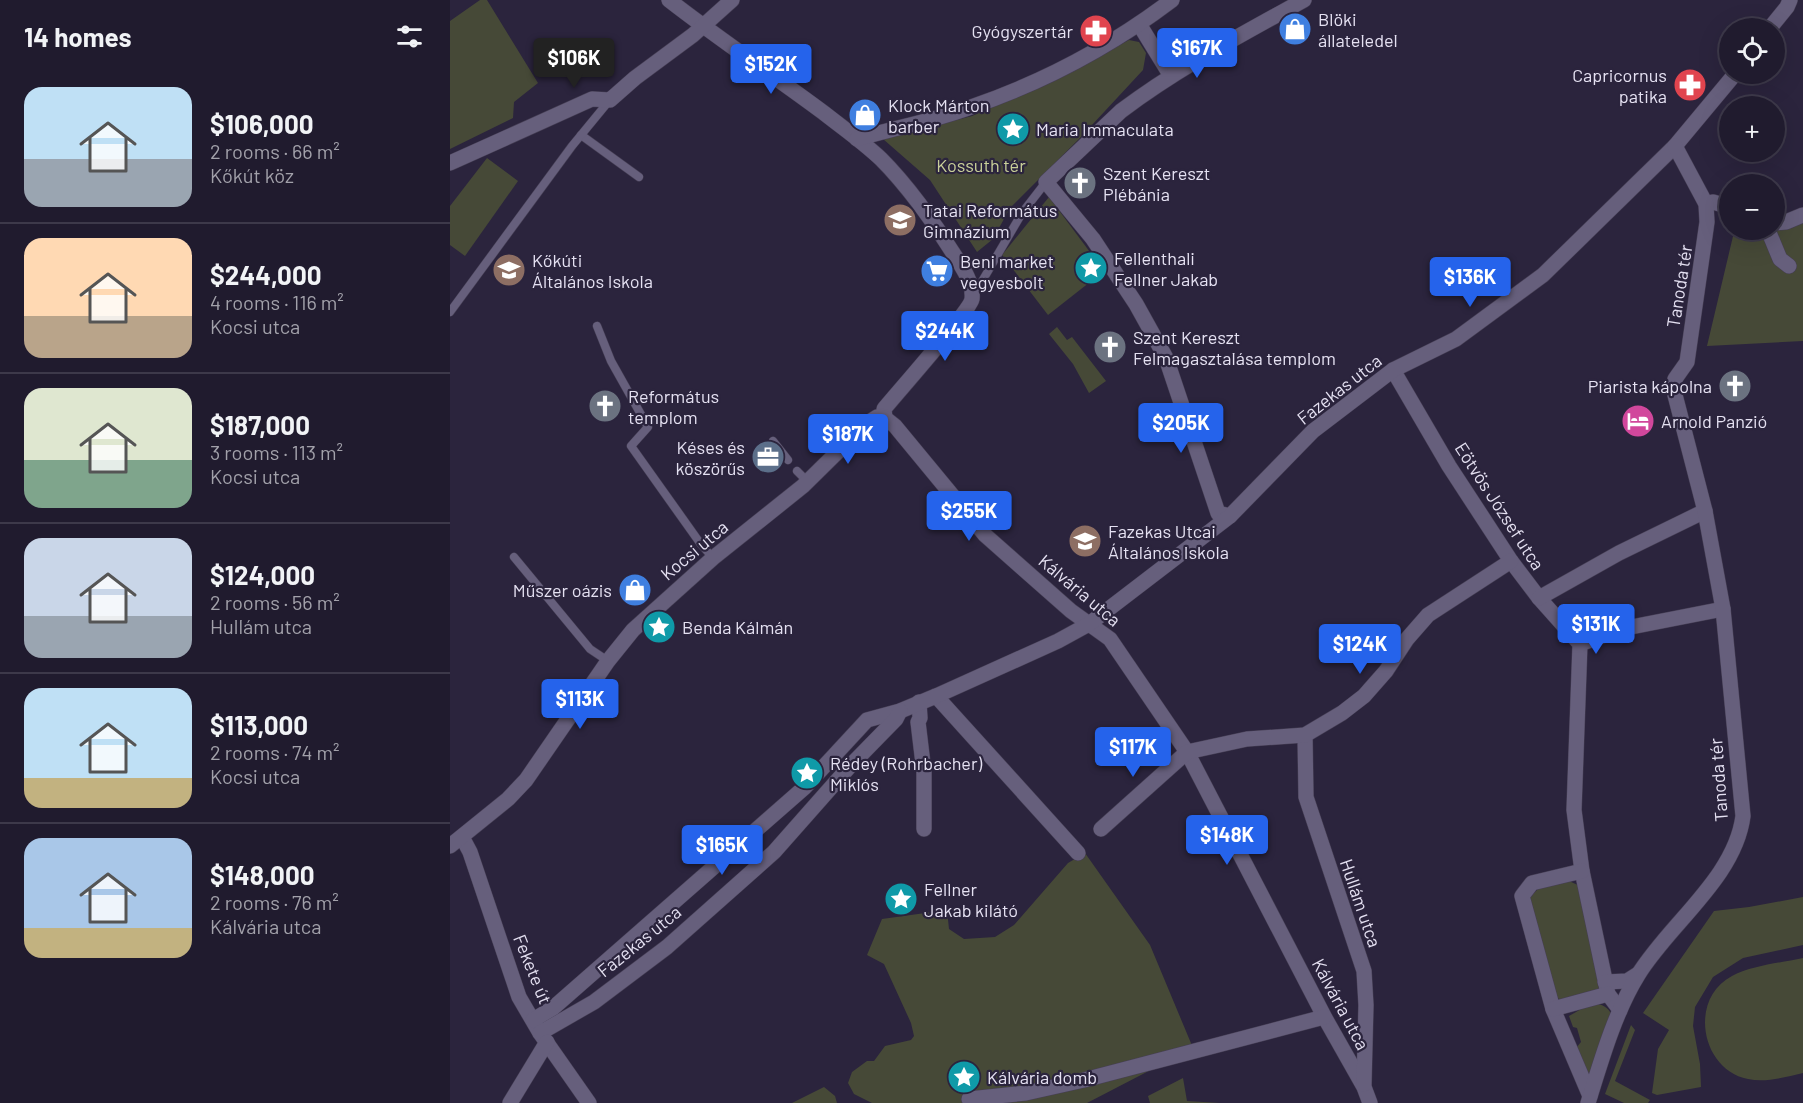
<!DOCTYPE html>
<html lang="en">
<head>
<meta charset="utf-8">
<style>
  :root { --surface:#201b2e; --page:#2d283a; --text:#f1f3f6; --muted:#a2a1aa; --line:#3d394a; --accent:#2563eb }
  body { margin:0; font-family:Barlow,sans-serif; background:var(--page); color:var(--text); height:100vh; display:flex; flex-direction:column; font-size:22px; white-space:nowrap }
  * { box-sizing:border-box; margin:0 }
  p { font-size:20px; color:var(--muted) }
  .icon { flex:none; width:33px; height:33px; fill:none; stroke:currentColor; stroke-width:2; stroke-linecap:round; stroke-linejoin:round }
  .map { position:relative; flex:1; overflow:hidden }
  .side { display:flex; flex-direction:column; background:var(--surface); width:450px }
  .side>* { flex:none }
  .buttons { position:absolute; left:1269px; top:18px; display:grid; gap:12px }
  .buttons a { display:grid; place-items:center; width:66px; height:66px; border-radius:50%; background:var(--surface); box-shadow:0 6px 24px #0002,0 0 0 2px var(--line); font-size:30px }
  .price { position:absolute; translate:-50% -51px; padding:0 14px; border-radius:6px; background:var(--accent); color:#fff; font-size:20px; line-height:39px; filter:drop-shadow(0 2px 3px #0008) }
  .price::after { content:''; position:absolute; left:50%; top:36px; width:18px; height:14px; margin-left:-9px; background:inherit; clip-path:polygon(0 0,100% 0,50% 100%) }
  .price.on { background:#222; color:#fff }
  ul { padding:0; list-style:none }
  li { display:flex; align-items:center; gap:18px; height:150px; padding:0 24px }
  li+li { border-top:2px solid var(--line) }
  li span { display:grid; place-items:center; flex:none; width:168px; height:120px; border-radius:18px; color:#555 }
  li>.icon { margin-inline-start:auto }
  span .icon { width:72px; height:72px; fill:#fffc; stroke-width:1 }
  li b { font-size:26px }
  h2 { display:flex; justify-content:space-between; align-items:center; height:72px; padding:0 24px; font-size:26px }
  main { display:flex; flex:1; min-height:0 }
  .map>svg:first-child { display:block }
</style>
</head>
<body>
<main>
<section class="side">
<h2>14 homes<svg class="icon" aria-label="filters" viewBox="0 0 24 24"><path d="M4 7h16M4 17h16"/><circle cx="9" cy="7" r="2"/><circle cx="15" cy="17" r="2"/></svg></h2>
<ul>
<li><span style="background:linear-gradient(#bfe0f5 60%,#9aa5b1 0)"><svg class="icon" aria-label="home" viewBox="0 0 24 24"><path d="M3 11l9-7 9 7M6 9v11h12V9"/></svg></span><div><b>$106,000</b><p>2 rooms · 66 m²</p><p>Kőkút köz</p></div></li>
<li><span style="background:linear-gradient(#ffd9b3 65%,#b9a48a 0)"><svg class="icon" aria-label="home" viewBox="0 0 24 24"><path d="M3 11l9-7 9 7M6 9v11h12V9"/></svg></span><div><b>$244,000</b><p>4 rooms · 116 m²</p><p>Kocsi utca</p></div></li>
<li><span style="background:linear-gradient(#dfe7d0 60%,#7fa58c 0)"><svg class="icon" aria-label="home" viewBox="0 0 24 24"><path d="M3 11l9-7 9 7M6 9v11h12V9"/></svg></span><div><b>$187,000</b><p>3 rooms · 113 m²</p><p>Kocsi utca</p></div></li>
<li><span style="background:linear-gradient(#c9d6e8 65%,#9aa5b1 0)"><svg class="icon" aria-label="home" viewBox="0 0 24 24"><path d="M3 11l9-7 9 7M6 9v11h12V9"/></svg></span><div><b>$124,000</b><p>2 rooms · 56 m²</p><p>Hullám utca</p></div></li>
<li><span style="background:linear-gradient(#bfe0f5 75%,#c2b280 0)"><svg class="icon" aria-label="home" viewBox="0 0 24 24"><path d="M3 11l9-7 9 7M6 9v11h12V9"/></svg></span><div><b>$113,000</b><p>2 rooms · 74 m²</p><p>Kocsi utca</p></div></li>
<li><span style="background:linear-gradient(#a9c7e8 75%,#c2b280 0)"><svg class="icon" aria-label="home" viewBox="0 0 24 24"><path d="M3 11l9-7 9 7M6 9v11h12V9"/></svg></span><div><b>$148,000</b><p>2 rooms · 76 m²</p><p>Kálvária utca</p></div></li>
</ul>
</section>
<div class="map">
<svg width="1353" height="1103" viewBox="0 0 1353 1103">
  <rect width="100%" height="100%" fill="#2b243d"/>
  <g fill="#464937">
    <polygon points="30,0 37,0 88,83 64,102 63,118 0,149 0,21"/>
    <polygon points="679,40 689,42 696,53 693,70 629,139 560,208 543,239 527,252 480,180 433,139 522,116 605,79"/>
    <polygon points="37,158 68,181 15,256 0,245 0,206"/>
    <polygon points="599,197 654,271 598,315 552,255"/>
    <polygon points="1353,221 1353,341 1257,346 1284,232 1324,230"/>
    <polygon points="607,327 617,340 622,337 656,381 639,393 623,364 599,334"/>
    <polygon points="635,853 700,945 743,1048 637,1103 422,1103 404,1094 398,1083 402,1072 417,1061 424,1061 435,1046 461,1040 464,1036 461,1023 434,964 417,955 432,919 497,910 499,929 514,939 545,937 564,925 618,863"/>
    <polygon points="1119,881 1130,886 1151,985 1146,992 1110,1000 1107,997 1080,907 1080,897 1088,889"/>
    <polygon points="1353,897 1353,945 1293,958 1263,977 1245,1007 1243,1026 1250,1064 1251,1087 1207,1095 1202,1093 1208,1049 1219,1030 1193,1013 1264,911 1299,907"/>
    <path d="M1353,958V1073C1335,1077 1316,1083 1298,1079C1251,1070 1238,999 1282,976C1303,965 1330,963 1353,958Z"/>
    <path d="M1140,1004C1151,1003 1157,1006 1162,1015L1139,1076L1126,1048L1131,1042L1127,1028L1123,1027L1119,1016Z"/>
    <polygon points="1181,1025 1185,1030 1165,1081 1200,1100 1198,1103 1174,1103 1155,1094"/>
    <polygon points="733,1078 737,1101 770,1103 700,1103 698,1096"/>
    <polygon points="374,1087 385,1096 387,1103 342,1103"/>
  </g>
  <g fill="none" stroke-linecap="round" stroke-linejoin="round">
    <g stroke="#463f55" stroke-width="9">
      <g id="lane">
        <polyline points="131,135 189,177"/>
        <polyline points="524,295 572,213 596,182"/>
        <polyline points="0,312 122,146 159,101"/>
        <polyline points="147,326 161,361 198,427 181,446 250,543 263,558"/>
        <polyline points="323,441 338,460"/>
        <polyline points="347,471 357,481"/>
        <polyline points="64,557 140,649 158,661"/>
      </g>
    </g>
    <g stroke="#463f55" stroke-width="16">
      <g id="street">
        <path d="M219,0C269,39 323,75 374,113C393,128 413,142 431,159C456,184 484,222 503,253C511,265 524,283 522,299C520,311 447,393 434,409L435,418"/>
        <polyline points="689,24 721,76"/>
        <polyline points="1320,28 1337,7 1340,0"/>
        <path d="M407,139C444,128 484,121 521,107C594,82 660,47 722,0"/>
        <polyline points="0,163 142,99 160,100 185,78 243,35 282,0"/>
        <polyline points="1256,204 1263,202 1280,207"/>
        <polyline points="1324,223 1336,222 1353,215"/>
        <polyline points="1318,230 1330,259 1339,266"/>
        <polyline points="943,370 999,466 1061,561 1089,598 1130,644 1124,810 1132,871 1158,994 1170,1010"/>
        <polyline points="435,418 445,426 535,535 621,611 660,639 737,752 875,1018 914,1087 920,1103"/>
        <path d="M780,516L768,513L716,358L686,304L643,239L596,182L671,111C728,68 791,35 854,0"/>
        <polyline points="1089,598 1169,553 1255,511"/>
        <polyline points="1130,644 1171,629 1273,609"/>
        <polyline points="486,696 628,853"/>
        <polyline points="469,702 470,718 468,722 474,772 474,829"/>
        <polyline points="855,735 856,797 914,971 916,1005 914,1084"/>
        <polyline points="651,829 737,752 797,739 855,735 892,713 914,696 936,671 957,639 978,615 1061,561"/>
        <polyline points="12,837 20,852 69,997 90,1033 139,1103"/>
        <polyline points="0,846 58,799 76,780 158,661 183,630 263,558 353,486 416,424 427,417 435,418"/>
        <polyline points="1132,871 1082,883 1072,896 1103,1009 1140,1096"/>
        <polyline points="1155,982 1177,981 1188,974"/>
        <polyline points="1103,1009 1158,994"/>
        <polyline points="83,1020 103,1008 355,787 417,720 450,711 486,696 608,641 639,624 780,516 863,431 943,370 1006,339 1093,275 1225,146 1285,74"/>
        <polyline points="90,1033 144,1002 217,947 324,852 400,766 446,719 450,711"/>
        <polyline points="519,1099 576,1093 634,1080 874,1017"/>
        <polyline points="60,1103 97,1042"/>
        <path d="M1138,1103C1151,1061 1165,1012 1188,975C1219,924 1285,878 1293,816L1273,609L1255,511L1225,395V379L1237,362L1257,222L1256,204L1225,146"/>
      </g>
    </g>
    <use href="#lane" stroke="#665f7c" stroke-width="8"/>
    <use href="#street" stroke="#665f7c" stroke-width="15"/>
  </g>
  <defs>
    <g id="shop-disc" transform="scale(1.725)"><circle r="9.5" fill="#3f7fe0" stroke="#2b243d"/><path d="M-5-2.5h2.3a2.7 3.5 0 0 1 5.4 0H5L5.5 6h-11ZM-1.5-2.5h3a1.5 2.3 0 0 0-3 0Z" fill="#fff"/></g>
    <g id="pharmacy-disc" transform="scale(1.725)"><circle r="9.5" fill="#e0444e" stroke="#2b243d"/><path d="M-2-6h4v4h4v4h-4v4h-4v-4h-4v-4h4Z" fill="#fff"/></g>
    <g id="sight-disc" transform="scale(1.725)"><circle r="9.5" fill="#0f9aa8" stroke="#2b243d"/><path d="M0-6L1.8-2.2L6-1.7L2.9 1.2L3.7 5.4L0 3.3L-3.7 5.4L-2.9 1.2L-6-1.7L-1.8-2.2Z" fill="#fff"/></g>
    <g id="church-disc" transform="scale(1.725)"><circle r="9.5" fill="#6b7280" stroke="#2b243d"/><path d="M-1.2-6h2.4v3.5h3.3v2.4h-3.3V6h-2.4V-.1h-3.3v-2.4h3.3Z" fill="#fff"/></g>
    <g id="school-disc" transform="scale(1.725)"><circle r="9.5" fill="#8d6e63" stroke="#2b243d"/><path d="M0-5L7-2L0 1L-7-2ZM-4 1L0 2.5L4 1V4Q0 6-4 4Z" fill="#fff"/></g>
    <g id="supermarket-disc" transform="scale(1.725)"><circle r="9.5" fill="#3f7fe0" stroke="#2b243d"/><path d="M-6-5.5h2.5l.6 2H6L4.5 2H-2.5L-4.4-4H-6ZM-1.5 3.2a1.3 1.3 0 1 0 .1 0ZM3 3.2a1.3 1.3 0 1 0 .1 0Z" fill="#fff"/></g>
    <g id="hotel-disc" transform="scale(1.725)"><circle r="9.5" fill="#d1479c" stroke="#2b243d"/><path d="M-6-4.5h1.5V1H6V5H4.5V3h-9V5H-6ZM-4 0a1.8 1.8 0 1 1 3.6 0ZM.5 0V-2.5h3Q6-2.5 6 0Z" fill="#fff"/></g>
    <g id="office-disc" transform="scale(1.725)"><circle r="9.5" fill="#5c6f8a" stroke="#2b243d"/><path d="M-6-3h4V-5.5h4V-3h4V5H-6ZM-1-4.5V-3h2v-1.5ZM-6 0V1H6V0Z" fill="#fff"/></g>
  </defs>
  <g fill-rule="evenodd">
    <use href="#shop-disc" x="845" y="29"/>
    <use href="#pharmacy-disc" x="646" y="31"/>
    <use href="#pharmacy-disc" x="1240" y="85"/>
    <use href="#shop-disc" x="415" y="115"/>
    <use href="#sight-disc" x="563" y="129"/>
    <use href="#church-disc" x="630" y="183"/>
    <use href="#school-disc" x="450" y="220"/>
    <use href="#sight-disc" x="641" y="268"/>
    <use href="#school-disc" x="59" y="270"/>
    <use href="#supermarket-disc" x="487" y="271"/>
    <use href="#church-disc" x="660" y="347"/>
    <use href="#church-disc" x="1285" y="386"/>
    <use href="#church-disc" x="155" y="406"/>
    <use href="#hotel-disc" x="1188" y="421"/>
    <use href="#office-disc" x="318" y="457"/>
    <use href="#school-disc" x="635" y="541"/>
    <use href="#shop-disc" x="185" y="590"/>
    <use href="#sight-disc" x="209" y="627"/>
    <use href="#sight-disc" x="357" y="773"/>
    <use href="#sight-disc" x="451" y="899"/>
    <use href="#sight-disc" x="514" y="1077"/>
  </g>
  <g text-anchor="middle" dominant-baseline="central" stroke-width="4.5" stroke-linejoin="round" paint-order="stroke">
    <g font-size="18" fill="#e5e1f2" stroke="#2b243d" text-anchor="start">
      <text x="868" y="19">Blöki<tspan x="868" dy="21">állateledel</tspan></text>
      <text x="623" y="31" text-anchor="end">Gyógyszertár</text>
      <text x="1217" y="75" text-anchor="end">Capricornus<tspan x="1217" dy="21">patika</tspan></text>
      <text x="438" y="105">Klock Márton<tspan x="438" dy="21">barber</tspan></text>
      <text x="586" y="129">Maria Immaculata</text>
      <text x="653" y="173">Szent Kereszt<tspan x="653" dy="21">Plébánia</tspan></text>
      <text x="473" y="210">Tatai Református<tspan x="473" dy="21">Gimnázium</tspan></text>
      <text x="664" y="258">Fellenthali<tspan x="664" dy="21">Fellner Jakab</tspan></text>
      <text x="82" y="260">Kőkúti<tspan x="82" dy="21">Általános Iskola</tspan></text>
      <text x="510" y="261">Beni market<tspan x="510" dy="21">vegyesbolt</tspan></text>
      <text x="683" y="337">Szent Kereszt<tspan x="683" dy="21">Felmagasztalása templom</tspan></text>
      <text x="1262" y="386" text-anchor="end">Piarista kápolna</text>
      <text x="178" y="396">Református<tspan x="178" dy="21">templom</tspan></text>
      <text x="1211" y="421">Arnold Panzió</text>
      <text x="295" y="447" text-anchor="end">Késes és<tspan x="295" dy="21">köszörűs</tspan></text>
      <text x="658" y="531">Fazekas Utcai<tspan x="658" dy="21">Általános Iskola</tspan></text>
      <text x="162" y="590" text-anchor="end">Műszer oázis</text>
      <text x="232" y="627">Benda Kálmán</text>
      <text x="380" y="763">Rédey (Rohrbacher)<tspan x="380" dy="21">Miklós</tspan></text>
      <text x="474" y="889">Fellner<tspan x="474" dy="21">Jakab kilátó</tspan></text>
      <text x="537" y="1077">Kálvária domb</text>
    </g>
    <g font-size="18" fill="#c9d099" stroke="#2b243d">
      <text x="531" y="165">Kossuth tér</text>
    </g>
    <g font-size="18" fill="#e5e1f2" stroke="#2b243d">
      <text transform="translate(1229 286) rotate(-81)">Tanoda tér</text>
      <text transform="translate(889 389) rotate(-38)">Fazekas utca</text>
      <text transform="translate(1050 506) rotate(57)">Eötvös József utca</text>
      <text transform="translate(244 550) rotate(-40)">Kocsi utca</text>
      <text transform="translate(630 590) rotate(40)">Kálvária utca</text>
      <text transform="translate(1268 780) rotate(-94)">Tanoda tér</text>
      <text transform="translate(911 903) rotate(71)">Hullám utca</text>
      <text transform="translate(189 941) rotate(-39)">Fazekas utca</text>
      <text transform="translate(83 969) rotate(68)">Fekete út</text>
      <text transform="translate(891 1004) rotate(62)">Kálvária utca</text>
    </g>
  </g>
</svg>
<div class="buttons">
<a><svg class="icon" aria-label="locate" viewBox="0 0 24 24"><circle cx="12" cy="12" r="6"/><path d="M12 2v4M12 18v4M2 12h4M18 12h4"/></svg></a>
<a>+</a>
<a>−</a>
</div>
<b class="price" style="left:747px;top:79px">$167K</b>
<b class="price on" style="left:124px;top:89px">$106K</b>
<b class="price" style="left:321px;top:95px">$152K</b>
<b class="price" style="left:1020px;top:308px">$136K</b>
<b class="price" style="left:495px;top:362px">$244K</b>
<b class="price" style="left:731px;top:454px">$205K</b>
<b class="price" style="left:398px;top:465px">$187K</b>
<b class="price" style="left:519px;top:542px">$255K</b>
<b class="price" style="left:1146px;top:655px">$131K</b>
<b class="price" style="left:910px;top:675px">$124K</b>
<b class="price" style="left:130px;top:730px">$113K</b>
<b class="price" style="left:683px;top:778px">$117K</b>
<b class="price" style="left:777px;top:866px">$148K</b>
<b class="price" style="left:272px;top:876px">$165K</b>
</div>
</main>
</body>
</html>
